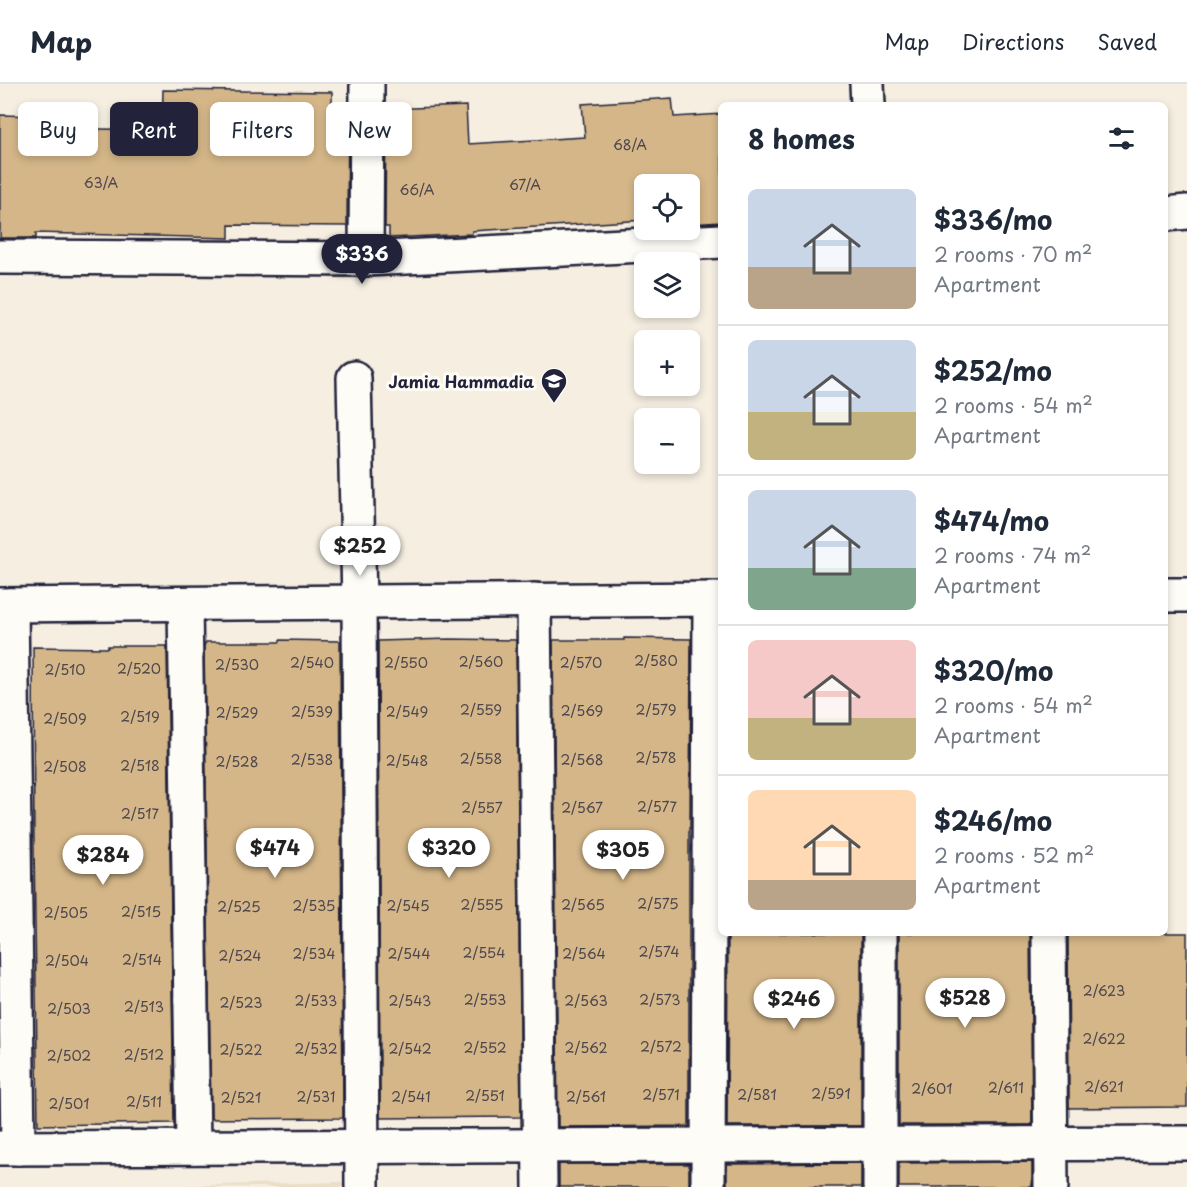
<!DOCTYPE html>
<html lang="en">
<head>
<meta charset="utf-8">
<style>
  :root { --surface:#fff; --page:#f6f6f7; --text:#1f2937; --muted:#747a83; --line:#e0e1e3; --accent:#22223b }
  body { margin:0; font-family:"Playpen Sans",sans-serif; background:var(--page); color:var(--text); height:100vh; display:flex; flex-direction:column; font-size:22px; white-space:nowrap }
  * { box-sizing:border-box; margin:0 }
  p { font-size:20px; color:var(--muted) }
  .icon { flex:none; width:33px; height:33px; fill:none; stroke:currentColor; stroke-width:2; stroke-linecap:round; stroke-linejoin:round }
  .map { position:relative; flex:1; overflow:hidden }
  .sheet { position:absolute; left:718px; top:18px; width:450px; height:834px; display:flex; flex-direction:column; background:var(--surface); border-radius:9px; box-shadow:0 3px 9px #0003 }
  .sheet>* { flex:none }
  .hud { position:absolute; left:18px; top:18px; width:570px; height:54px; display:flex; gap:12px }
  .fabs { position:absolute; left:634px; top:90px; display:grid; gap:12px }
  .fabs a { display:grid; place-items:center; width:66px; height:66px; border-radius:9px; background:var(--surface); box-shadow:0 3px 9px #0003; font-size:30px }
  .price { position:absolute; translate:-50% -51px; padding:0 14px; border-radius:21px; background:#fff; color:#222; font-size:20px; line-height:39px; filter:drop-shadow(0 2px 3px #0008) }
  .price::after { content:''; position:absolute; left:50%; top:36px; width:18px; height:14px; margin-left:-9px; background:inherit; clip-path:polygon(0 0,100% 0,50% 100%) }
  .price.active { background:var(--accent); color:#fff }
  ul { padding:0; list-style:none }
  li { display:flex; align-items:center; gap:18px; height:150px; padding:0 30px }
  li+li { border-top:2px solid var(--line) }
  li span { display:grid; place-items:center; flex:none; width:168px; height:120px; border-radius:9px; color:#555 }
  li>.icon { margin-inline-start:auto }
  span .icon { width:72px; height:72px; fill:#fffc; stroke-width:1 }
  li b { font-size:26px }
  h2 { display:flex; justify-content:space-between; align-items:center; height:72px; padding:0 30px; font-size:26px }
  .tag { padding:0 21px; border-radius:9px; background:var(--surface); box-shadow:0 3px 9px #0003; font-size:21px; line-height:54px }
  .tag.active { background:var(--accent); color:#fff }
  header { display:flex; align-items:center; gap:36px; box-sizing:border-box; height:84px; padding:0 30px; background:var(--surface); border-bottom:2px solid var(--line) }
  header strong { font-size:28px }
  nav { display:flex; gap:33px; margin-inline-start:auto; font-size:21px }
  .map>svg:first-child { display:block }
</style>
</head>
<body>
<header>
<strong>Map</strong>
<nav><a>Map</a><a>Directions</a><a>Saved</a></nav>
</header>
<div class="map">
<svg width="1187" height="1103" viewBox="0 0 1187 1103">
  <rect width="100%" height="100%" fill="#f5eee1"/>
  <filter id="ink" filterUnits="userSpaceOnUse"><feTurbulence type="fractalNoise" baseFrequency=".0167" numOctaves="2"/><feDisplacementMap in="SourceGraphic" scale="12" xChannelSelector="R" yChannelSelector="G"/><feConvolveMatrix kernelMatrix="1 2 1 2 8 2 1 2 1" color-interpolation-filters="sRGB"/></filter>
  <g filter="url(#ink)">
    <polygon fill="#ebddc6" points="346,1098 346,1103 135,1103"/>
    <g fill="#d4b688" stroke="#22223b" stroke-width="1.5">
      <polygon points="163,6 332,8 332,28 348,27 347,142 229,141 229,154 36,149 36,154 0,154 0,31 39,32 38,44 162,46"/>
      <polygon points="672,14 674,33 722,30 722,138 690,140 690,100 645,100 645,136 472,147 472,150 389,154 389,143 385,143 386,25 466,22 468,60 585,53 582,20"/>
      <polygon points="624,554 691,555 690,744 689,744 689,1042 558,1043 553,556 624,556"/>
      <polygon points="450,555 516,556 521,1033 380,1034 378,557"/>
      <polygon points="280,556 340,557 343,1034 211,1035 204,562 206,558 280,558"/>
      <polygon points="108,562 167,562 174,1039 38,1041 34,765 33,563 108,564"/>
      <polygon points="728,849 861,849 861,1042 727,1042"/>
      <polygon points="899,849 1030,849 1032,1041 899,1041"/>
      <polygon points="1068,849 1187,849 1187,1023 1069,1024"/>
      <polygon points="1032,1078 1032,1103 899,1103 899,1079"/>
      <polygon points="861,1079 861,1103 727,1103 727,1080"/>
      <rect x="559" y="1080" width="130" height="23"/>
    </g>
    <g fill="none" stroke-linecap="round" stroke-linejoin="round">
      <g stroke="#22223b" stroke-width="38">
        <g id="minor">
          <polyline points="867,0 868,21"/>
          <polyline points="1166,130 1187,128"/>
          <polyline points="0,173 366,175 722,157"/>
          <polyline points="366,175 367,0"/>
          <polyline points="354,294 359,518 362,1103"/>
          <polyline points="1166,511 1187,511"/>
          <polyline points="534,516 540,1103"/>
          <polyline points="185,520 193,1063"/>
          <polyline points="0,521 722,515"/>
          <polyline points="11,521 18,1064"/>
          <polyline points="880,849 880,1103"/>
          <polyline points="1049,849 1051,1103"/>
          <polyline points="0,1064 1187,1059"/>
          <polyline points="708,1103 710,515"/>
        </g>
      </g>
      <use href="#minor" stroke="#fdfcf7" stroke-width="33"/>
    </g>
  </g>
  <defs>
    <g id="university-pin" transform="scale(1.35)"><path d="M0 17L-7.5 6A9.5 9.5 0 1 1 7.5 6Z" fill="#22223b" stroke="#fdfcf7"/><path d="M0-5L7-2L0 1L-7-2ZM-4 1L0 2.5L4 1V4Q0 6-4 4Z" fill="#fff"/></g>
  </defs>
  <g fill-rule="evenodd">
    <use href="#university-pin" x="554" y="297"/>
  </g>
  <g text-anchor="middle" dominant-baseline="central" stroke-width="6" stroke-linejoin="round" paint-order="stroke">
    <g font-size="14" fill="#4e474e">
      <text x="630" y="60">68/A</text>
      <text x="101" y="98">63/A</text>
      <text x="525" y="100">67/A</text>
      <text x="417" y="105">66/A</text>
      <text x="656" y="576">2/580</text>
      <text x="481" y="577">2/560</text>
      <text x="312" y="578">2/540</text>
      <text x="406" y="578">2/550</text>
      <text x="581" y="578">2/570</text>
      <text x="237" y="580">2/530</text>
      <text x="139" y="584">2/520</text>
      <text x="65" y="585">2/510</text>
      <text x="481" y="625">2/559</text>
      <text x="656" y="625">2/579</text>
      <text x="582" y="626">2/569</text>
      <text x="312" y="627">2/539</text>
      <text x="407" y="627">2/549</text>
      <text x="237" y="628">2/529</text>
      <text x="140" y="632">2/519</text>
      <text x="65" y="634">2/509</text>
      <text x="656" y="673">2/578</text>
      <text x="481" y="674">2/558</text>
      <text x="312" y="675">2/538</text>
      <text x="582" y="675">2/568</text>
      <text x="407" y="676">2/548</text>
      <text x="237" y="677">2/528</text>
      <text x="140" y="681">2/518</text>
      <text x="65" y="682">2/508</text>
      <text x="657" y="722">2/577</text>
      <text x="482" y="723">2/557</text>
      <text x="582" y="723">2/567</text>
      <text x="140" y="729">2/517</text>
      <text x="658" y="819">2/575</text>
      <text x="482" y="820">2/555</text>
      <text x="583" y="820">2/565</text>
      <text x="314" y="821">2/535</text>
      <text x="408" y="821">2/545</text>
      <text x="239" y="822">2/525</text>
      <text x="141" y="827">2/515</text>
      <text x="66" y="828">2/505</text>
      <text x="659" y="867">2/574</text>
      <text x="484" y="868">2/554</text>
      <text x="314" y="869">2/534</text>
      <text x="409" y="869">2/544</text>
      <text x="584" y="869">2/564</text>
      <text x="240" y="871">2/524</text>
      <text x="142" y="875">2/514</text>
      <text x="67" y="876">2/504</text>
      <text x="1104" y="906">2/623</text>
      <text x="485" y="915">2/553</text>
      <text x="660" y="915">2/573</text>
      <text x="316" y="916">2/533</text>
      <text x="410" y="916">2/543</text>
      <text x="586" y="916">2/563</text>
      <text x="241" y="918">2/523</text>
      <text x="144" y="922">2/513</text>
      <text x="69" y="924">2/503</text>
      <text x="1104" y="954">2/622</text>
      <text x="661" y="962">2/572</text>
      <text x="485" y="963">2/552</text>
      <text x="586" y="963">2/562</text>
      <text x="316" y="964">2/532</text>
      <text x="410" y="964">2/542</text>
      <text x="241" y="965">2/522</text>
      <text x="144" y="970">2/512</text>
      <text x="69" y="971">2/502</text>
      <text x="1104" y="1002">2/621</text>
      <text x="1006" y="1003">2/611</text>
      <text x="932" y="1004">2/601</text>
      <text x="831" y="1009">2/591</text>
      <text x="661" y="1010">2/571</text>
      <text x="757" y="1010">2/581</text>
      <text x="485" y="1011">2/551</text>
      <text x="316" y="1012">2/531</text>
      <text x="411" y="1012">2/541</text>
      <text x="586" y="1012">2/561</text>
      <text x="241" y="1013">2/521</text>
      <text x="144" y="1017">2/511</text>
      <text x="69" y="1019">2/501</text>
    </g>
    <g font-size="16" font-weight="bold" fill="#22223b" stroke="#fdfcf7" text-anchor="end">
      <text x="534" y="297">Jamia Hammadia</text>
    </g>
  </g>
</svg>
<div class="fabs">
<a><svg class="icon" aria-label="locate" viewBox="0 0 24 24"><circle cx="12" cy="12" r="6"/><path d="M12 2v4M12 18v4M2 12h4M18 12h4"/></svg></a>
<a><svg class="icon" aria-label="layers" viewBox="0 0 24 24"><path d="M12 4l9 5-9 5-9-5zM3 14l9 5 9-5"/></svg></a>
<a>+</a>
<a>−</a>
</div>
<b class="price active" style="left:362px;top:201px">$336</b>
<b class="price" style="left:360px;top:493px">$252</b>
<b class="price" style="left:275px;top:795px">$474</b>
<b class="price" style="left:449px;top:795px">$320</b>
<b class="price" style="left:623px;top:797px">$305</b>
<b class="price" style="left:103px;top:802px">$284</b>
<b class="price" style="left:965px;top:945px">$528</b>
<b class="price" style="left:794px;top:946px">$246</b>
<div class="hud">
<a class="tag">Buy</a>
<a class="tag active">Rent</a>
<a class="tag">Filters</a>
<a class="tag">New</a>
</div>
<section class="sheet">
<h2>8 homes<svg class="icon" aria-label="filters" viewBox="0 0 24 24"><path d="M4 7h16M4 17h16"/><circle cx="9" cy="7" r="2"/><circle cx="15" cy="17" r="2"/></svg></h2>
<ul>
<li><span style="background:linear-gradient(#c9d6e8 65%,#b9a48a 0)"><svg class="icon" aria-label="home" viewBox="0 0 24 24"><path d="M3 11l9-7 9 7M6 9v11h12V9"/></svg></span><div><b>$336/mo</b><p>2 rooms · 70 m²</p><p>Apartment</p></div></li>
<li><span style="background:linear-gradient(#c9d6e8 60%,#c2b280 0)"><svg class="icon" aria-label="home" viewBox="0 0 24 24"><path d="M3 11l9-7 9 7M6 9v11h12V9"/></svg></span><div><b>$252/mo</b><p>2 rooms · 54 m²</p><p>Apartment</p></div></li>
<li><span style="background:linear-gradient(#c9d6e8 65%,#7fa58c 0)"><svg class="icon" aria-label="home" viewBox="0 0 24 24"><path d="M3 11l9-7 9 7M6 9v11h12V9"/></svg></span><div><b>$474/mo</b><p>2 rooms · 74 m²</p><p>Apartment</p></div></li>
<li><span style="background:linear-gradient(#f6c9c9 65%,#c2b280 0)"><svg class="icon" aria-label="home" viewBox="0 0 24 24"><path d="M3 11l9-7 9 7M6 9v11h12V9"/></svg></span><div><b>$320/mo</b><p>2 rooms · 54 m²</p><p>Apartment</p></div></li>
<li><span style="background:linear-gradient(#ffd9b3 75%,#b9a48a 0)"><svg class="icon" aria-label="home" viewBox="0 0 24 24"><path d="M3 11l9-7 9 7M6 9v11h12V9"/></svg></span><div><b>$246/mo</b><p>2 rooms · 52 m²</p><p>Apartment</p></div></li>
</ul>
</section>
</div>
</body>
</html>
